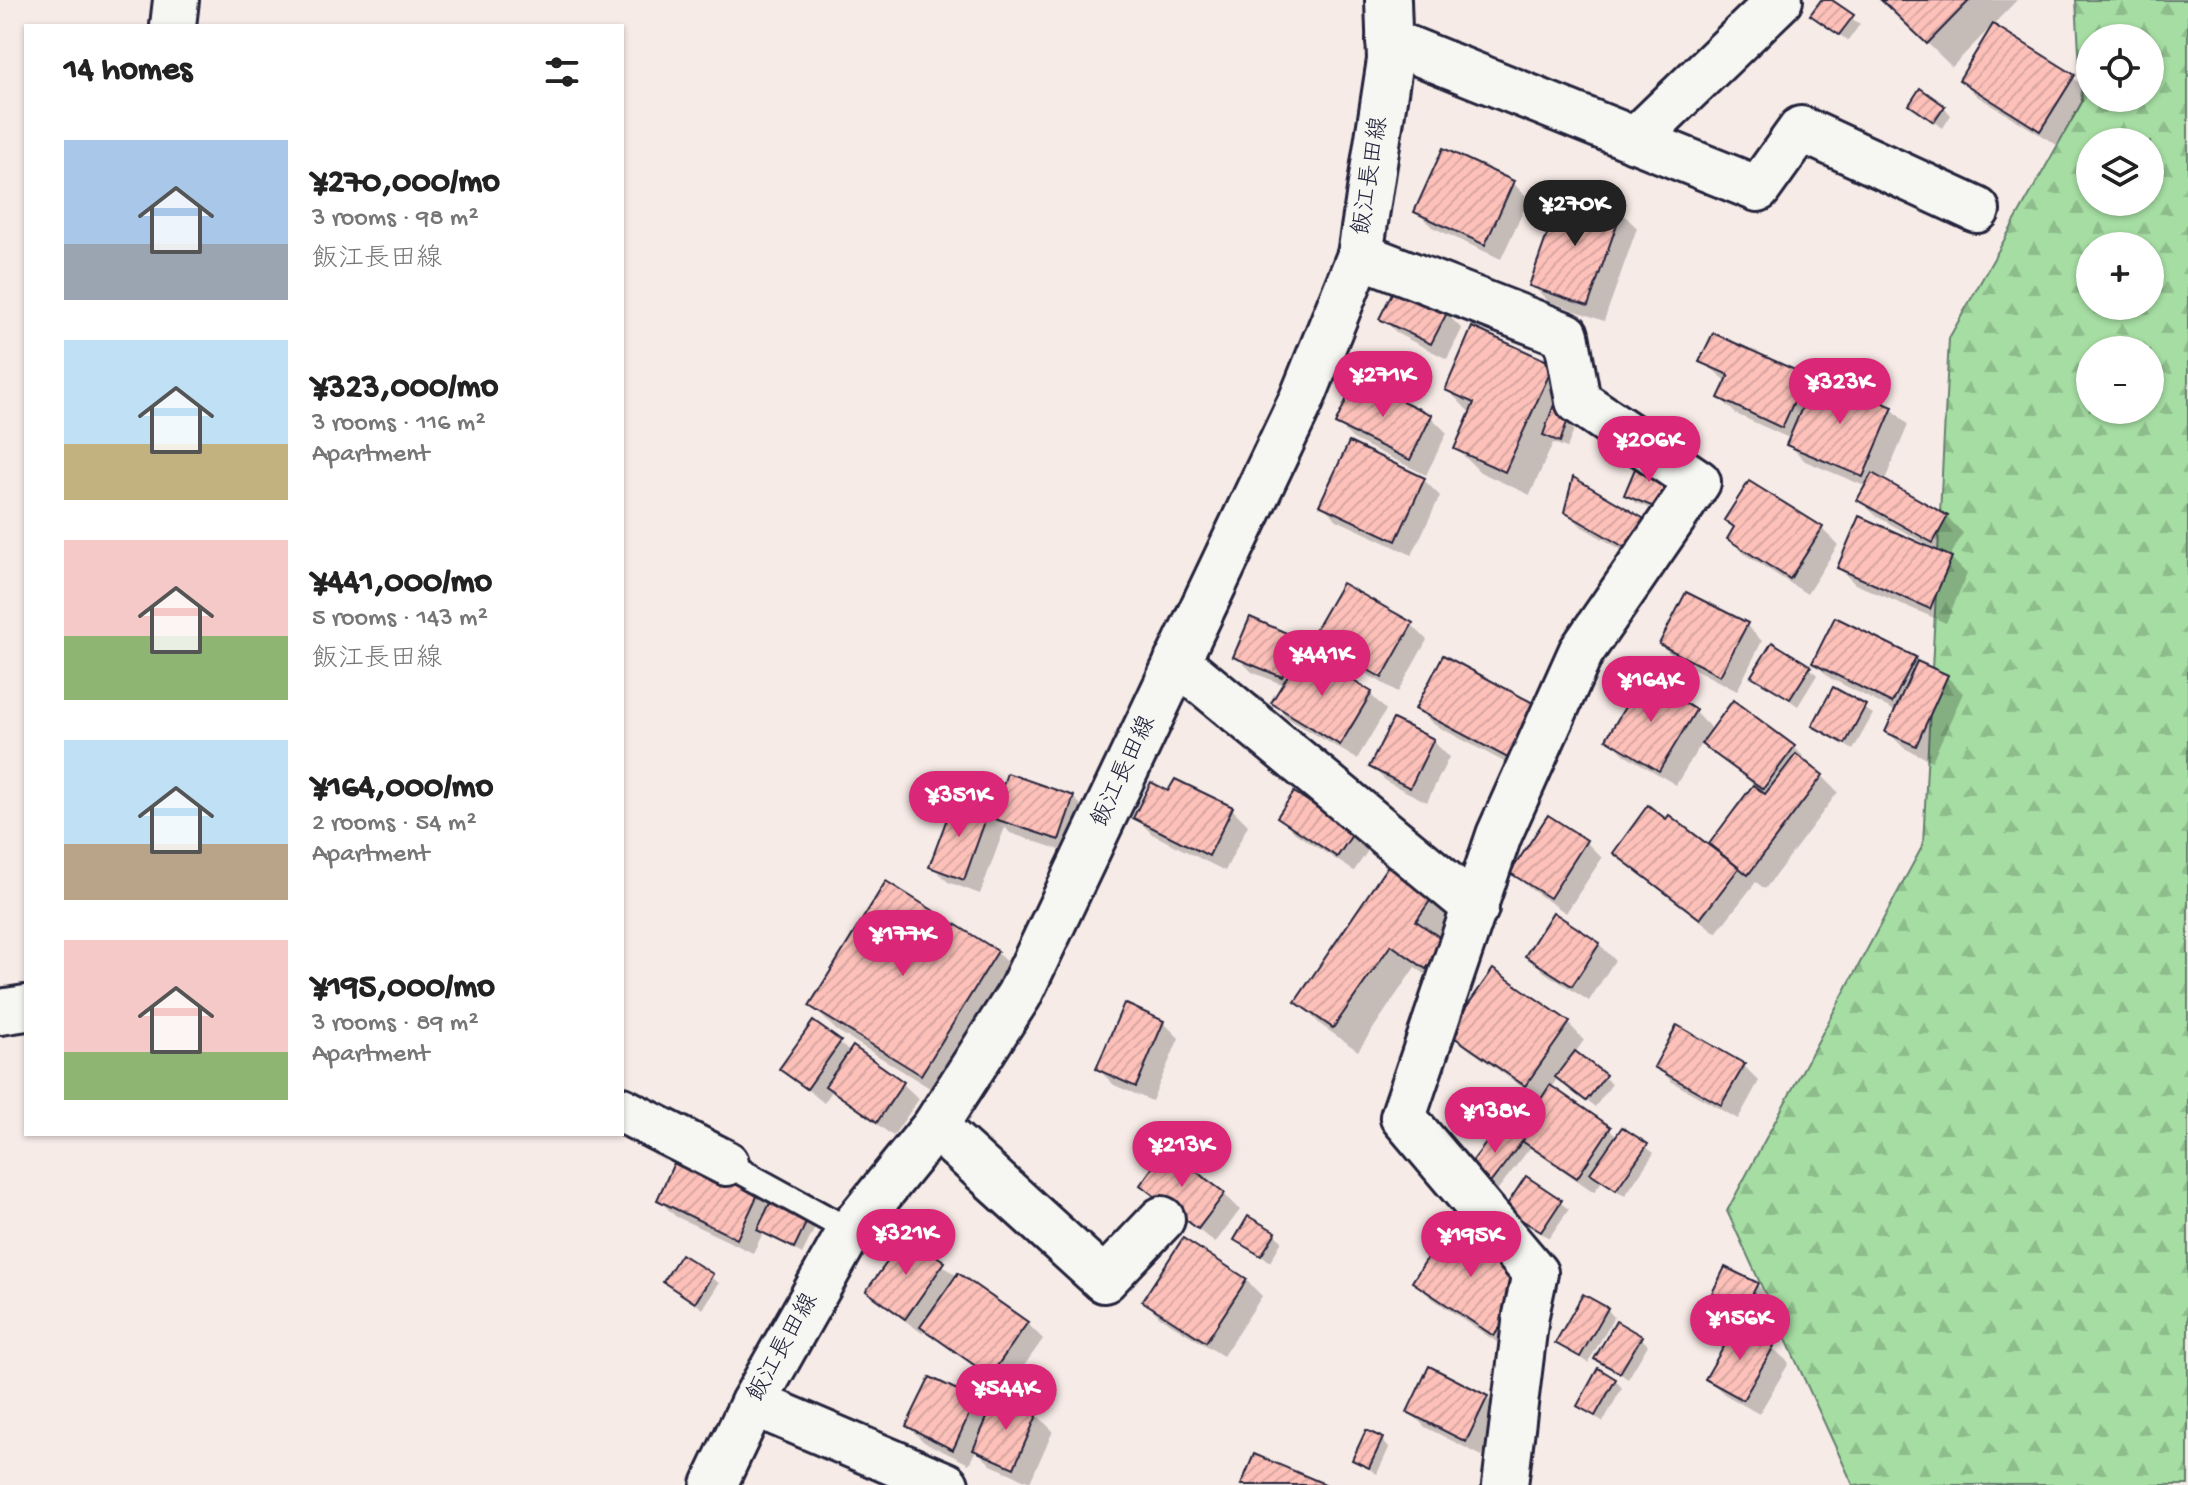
<!DOCTYPE html>
<html lang="en">
<head>
<meta charset="utf-8">
<style>
  :root { --surface:#fff; --page:#f6f6f6; --text:#222; --muted:#767676; --accent:#db2777 }
  body { margin:0; font-family:"Gochi Hand","Klee One",sans-serif; background:var(--page); color:var(--text); height:100vh; display:flex; flex-direction:column; font-size:30px; white-space:nowrap }
  * { box-sizing:border-box; margin:0 }
  p { font-size:26px; color:var(--muted) }
  .icon { flex:none; width:44px; height:44px; fill:none; stroke:currentColor; stroke-width:2; stroke-linecap:round; stroke-linejoin:round }
  .map { position:relative; flex:1; overflow:hidden }
  .side { position:absolute; left:24px; top:24px; width:600px; height:1112px; display:flex; flex-direction:column; background:var(--surface); border-radius:0px; box-shadow:0 2px 6px #0004 }
  .side>* { flex:none }
  .fabs { position:absolute; left:2076px; top:24px; display:grid; gap:16px }
  .fabs a { display:grid; place-items:center; width:88px; height:88px; border-radius:50%; background:var(--surface); box-shadow:0 2px 6px #0004; font-size:40px }
  .price { position:absolute; translate:-50% -68px; padding:0 18px; border-radius:28px; background:var(--accent); color:#fff; font-size:26px; line-height:52px; filter:drop-shadow(0 2px 4px #0008) }
  .price::after { content:''; position:absolute; left:50%; top:48px; width:24px; height:18px; margin-left:-12px; background:inherit; clip-path:polygon(0 0,100% 0,50% 100%) }
  .price.on { background:#222; color:#fff }
  ul { padding:0; list-style:none }
  li { display:flex; align-items:center; gap:24px; height:200px; padding:0 40px }
  li span { display:grid; place-items:center; flex:none; width:224px; height:160px; border-radius:0px; color:#555 }
  li>.icon { margin-inline-start:auto }
  span .icon { width:96px; height:96px; fill:#fffc; stroke-width:1 }
  li b { font-size:34px }
  h2 { display:flex; justify-content:space-between; align-items:center; height:96px; padding:0 40px; font-size:34px }
  .map>svg:first-child { display:block }
</style>
</head>
<body>
<div class="map">
<svg width="2188" height="1485" viewBox="0 0 2188 1485">
  <defs>
    <pattern id="forest-firs" width="22" height="20" patternUnits="userSpaceOnUse" patternTransform="scale(2)"><rect width="22" height="20" fill="#a5dda2"/><path d="M5 1l3.5 6h-7zM16 11l3.5 6h-7z" fill="#8ebd8c"/></pattern>
    <pattern id="building-hatch" width="6" height="6" patternUnits="userSpaceOnUse" patternTransform="scale(2)"><rect width="6" height="6" fill="#fdc1ba"/><path d="M-1 1l2-2M0 6l6-6M5 7l2-2" fill="none" stroke="#d9a6a1"/></pattern>
  </defs>
  <rect width="100%" height="100%" fill="#f7ebe7"/>
  <filter id="ink" filterUnits="userSpaceOnUse"><feTurbulence type="fractalNoise" baseFrequency=".0125" numOctaves="2"/><feDisplacementMap in="SourceGraphic" scale="16" xChannelSelector="R" yChannelSelector="G"/><feConvolveMatrix kernelMatrix="1 2 1 2 8 2 1 2 1" color-interpolation-filters="sRGB"/></filter>
  <g filter="url(#ink)">
    <path fill="url(#forest-firs)" stroke="#64806e" stroke-width="2" fill-rule="evenodd" d="M2076,0H2188V1485H1853L1727,1211L1923,845L1949,338L2082,102ZM2090,38H2150V98H2090ZM2090,142H2150V202H2090ZM2090,246H2150V306H2090ZM2090,350H2150V410H2090Z"/>
    <g fill="#0003">
      <polygon points="1823,0 1860,24 1848,41 1813,15"/>
      <polygon points="1883,0 2017,0 1952,67"/>
      <polygon points="2073,77 2089,93 2057,145 1977,96 1961,80"/>
      <polygon points="1944,107 1951,115 1943,128 1919,112"/>
      <polygon points="1513,183 1529,199 1501,259 1432,227 1416,211"/>
      <polygon points="1621,212 1637,228 1604,321 1548,301 1532,285"/>
      <polygon points="1446,313 1462,329 1447,359 1398,334 1382,318"/>
      <polygon points="1714,335 1805,377 1814,385 1892,409 1908,425 1884,482 1947,517 1963,533 1950,557 1967,574 1946,623 1855,584 1839,568 1926,544 1876,516 1860,500 1867,487 1805,461 1789,445 1791,439 1736,414 1720,398 1728,382 1702,361"/>
      <polygon points="1553,365 1580,414 1567,448 1553,443 1530,495 1480,472 1456,448 1471,414 1447,389"/>
      <polygon points="1431,417 1447,433 1426,475 1353,439 1337,423"/>
      <polygon points="1349,444 1424,480 1440,496 1412,555 1337,520 1321,504"/>
      <polygon points="1574,480 1648,565 1582,527 1566,511"/>
      <polygon points="1680,482 1666,515 1634,502 1627,494"/>
      <polygon points="1726,520 1822,529 1838,545 1807,594 1746,555 1730,539 1736,529"/>
      <polygon points="1411,624 1427,640 1398,692 1330,653 1314,637"/>
      <polygon points="1746,625 1762,641 1737,691 1677,660 1661,644"/>
      <polygon points="1297,639 1313,655 1312,659 1370,694 1386,710 1357,759 1289,719 1273,703 1284,685 1252,672 1236,656"/>
      <polygon points="1444,658 1536,779 1433,724 1417,708"/>
      <polygon points="1914,658 1947,677 1963,693 1932,761 1904,748 1888,732 1897,712 1830,678 1814,663"/>
      <polygon points="1810,668 1817,675 1798,706 1754,675"/>
      <polygon points="1644,680 1695,712 1713,730 1794,747 1838,792 1765,889 1756,882 1716,933 1615,853 1709,848 1755,786 1702,742 1676,785 1624,754 1608,738"/>
      <polygon points="1834,689 1873,714 1853,750 1814,725"/>
      <polygon points="1393,721 1433,741 1449,757 1427,802 1387,782 1371,766"/>
      <polygon points="1169,794 1232,809 1248,825 1225,871 1152,834 1136,818"/>
      <polygon points="1073,797 1089,813 1075,855 1010,833 1005,827 980,894 948,882 932,866 956,800 994,818"/>
      <polygon points="1280,817 1353,833 1369,849 1354,871 1295,833"/>
      <polygon points="1548,817 1586,842 1602,858 1566,913 1529,888 1513,872"/>
      <polygon points="1433,897 1456,921 1450,991 1415,967 1358,1051 1321,1025 1297,1001"/>
      <polygon points="1599,944 1615,960 1589,1001 1544,972 1528,956"/>
      <polygon points="997,953 1021,976 946,1098 836,1030 812,1006"/>
      <polygon points="1163,1022 1179,1038 1152,1101 1114,1085 1098,1069"/>
      <polygon points="1569,1024 1584,1040 1575,1053 1612,1084 1595,1107 1558,1077 1551,1088 1618,1136 1623,1129 1654,1153 1625,1196 1602,1181 1594,1192 1530,1148 1495,1193 1475,1178 1517,1139 1542,1101 1467,1048 1451,1032"/>
      <polygon points="840,1043 850,1053 854,1049 903,1084 919,1099 893,1136 832,1091 824,1103 782,1069"/>
      <polygon points="1743,1065 1759,1081 1738,1119 1672,1082 1656,1066"/>
      <polygon points="1526,1179 1569,1209 1549,1238 1514,1216"/>
      <polygon points="1142,1185 1224,1194 1240,1210 1215,1243"/>
      <polygon points="759,1192 771,1205 807,1220 815,1228 802,1254 763,1233 753,1253 675,1216 659,1200"/>
      <polygon points="1274,1234 1282,1241 1270,1262 1237,1240"/>
      <polygon points="907,1238 958,1277 1027,1323 1043,1339 1007,1390 925,1329 922,1333 885,1306 869,1291"/>
      <polygon points="681,1257 719,1283 703,1309 666,1282"/>
      <polygon points="1246,1280 1262,1296 1223,1356 1160,1317 1144,1301"/>
      <polygon points="1531,1280 1510,1351 1430,1297 1414,1281"/>
      <polygon points="1757,1284 1764,1292 1753,1315 1715,1293"/>
      <polygon points="1607,1309 1614,1317 1588,1363 1557,1343"/>
      <polygon points="1640,1337 1648,1345 1628,1379 1597,1358"/>
      <polygon points="1773,1348 1789,1363 1759,1414 1724,1394 1708,1379"/>
      <polygon points="1430,1369 1487,1398 1503,1414 1482,1456 1425,1427 1409,1411"/>
      <polygon points="931,1379 975,1401 990,1415 1037,1415 1053,1431 1030,1482 991,1465 976,1450 969,1464 924,1442 908,1426"/>
      <polygon points="1615,1380 1622,1388 1603,1422 1579,1406"/>
      <polygon points="1382,1440 1389,1448 1377,1474 1354,1459"/>
    </g>
    <g fill="url(#building-hatch)" stroke="#22223b" stroke-width="2">
      <polygon points="1821,0 1832,0 1854,15 1839,35 1810,15"/>
      <polygon points="1881,0 1970,0 1927,44"/>
      <polygon points="1993,24 2075,75 2040,131 1959,80"/>
      <polygon points="1920,88 1945,106 1934,122 1909,105"/>
      <polygon points="1443,148 1514,181 1485,245 1414,212"/>
      <polygon points="1563,189 1622,210 1588,306 1529,286"/>
      <polygon points="1396,285 1448,311 1431,344 1379,319"/>
      <polygon points="1472,327 1554,364 1505,472 1454,449 1474,403 1445,390"/>
      <polygon points="1713,333 1806,375 1782,428 1718,398 1729,375 1699,362"/>
      <polygon points="1816,375 1893,407 1863,477 1786,445"/>
      <polygon points="1356,379 1432,415 1410,460 1335,424"/>
      <polygon points="1556,399 1573,405 1560,442 1543,435"/>
      <polygon points="1349,442 1425,478 1396,541 1319,505"/>
      <polygon points="1639,459 1674,473 1659,509 1624,495"/>
      <polygon points="1872,473 1948,516 1933,543 1857,500"/>
      <polygon points="1573,477 1648,521 1631,551 1564,512"/>
      <polygon points="1749,481 1823,527 1790,579 1727,539 1734,527 1724,520"/>
      <polygon points="1859,516 1952,557 1930,609 1837,568"/>
      <polygon points="1342,583 1413,623 1382,678 1311,637"/>
      <polygon points="1686,592 1748,623 1720,676 1659,644"/>
      <polygon points="1250,617 1298,638 1282,677 1233,657"/>
      <polygon points="1835,617 1916,657 1892,703 1812,663"/>
      <polygon points="1772,642 1811,666 1790,699 1751,676"/>
      <polygon points="1303,651 1372,692 1340,745 1271,703"/>
      <polygon points="1443,655 1548,711 1519,764 1415,709"/>
      <polygon points="1917,661 1948,675 1916,746 1885,732"/>
      <polygon points="1643,677 1696,710 1659,771 1606,739"/>
      <polygon points="1833,687 1866,705 1845,744 1812,726"/>
      <polygon points="1733,700 1795,746 1763,789 1701,744"/>
      <polygon points="1393,719 1434,739 1410,788 1369,767"/>
      <polygon points="1796,754 1823,775 1748,875 1709,844 1753,785 1765,794"/>
      <polygon points="1007,773 1074,796 1059,840 992,818"/>
      <polygon points="1175,779 1233,807 1209,856 1133,818 1151,782 1168,791"/>
      <polygon points="1294,792 1354,832 1337,857 1277,817"/>
      <polygon points="955,797 989,810 964,880 929,867"/>
      <polygon points="1648,805 1666,819 1669,815 1739,868 1700,919 1613,853"/>
      <polygon points="1548,815 1587,840 1550,898 1510,873"/>
      <polygon points="1389,864 1434,895 1416,921 1445,941 1426,969 1391,945 1333,1028 1295,1002"/>
      <polygon points="886,881 998,951 921,1075 809,1006"/>
      <polygon points="1553,912 1600,943 1572,986 1525,956"/>
      <polygon points="1493,969 1570,1022 1525,1086 1448,1033"/>
      <polygon points="1124,1003 1164,1021 1136,1087 1096,1069"/>
      <polygon points="813,1021 841,1041 807,1089 779,1069"/>
      <polygon points="1677,1025 1745,1064 1721,1105 1654,1067"/>
      <polygon points="853,1046 904,1082 877,1122 825,1086"/>
      <polygon points="1575,1051 1606,1075 1586,1101 1555,1077"/>
      <polygon points="1550,1085 1611,1127 1577,1178 1516,1137"/>
      <polygon points="1502,1122 1524,1139 1487,1187 1465,1171"/>
      <polygon points="1622,1127 1648,1144 1616,1190 1590,1173"/>
      <polygon points="1166,1149 1225,1193 1198,1229 1140,1185"/>
      <polygon points="679,1152 760,1190 737,1239 657,1200"/>
      <polygon points="1526,1176 1562,1200 1541,1232 1504,1209"/>
      <polygon points="771,1201 808,1219 794,1248 757,1230"/>
      <polygon points="1248,1216 1276,1232 1261,1256 1234,1240"/>
      <polygon points="1445,1221 1532,1278 1494,1336 1412,1282 1433,1249 1429,1247"/>
      <polygon points="907,1235 945,1262 905,1319 866,1291"/>
      <polygon points="1183,1238 1247,1279 1206,1342 1142,1301"/>
      <polygon points="681,1254 713,1274 695,1303 663,1282"/>
      <polygon points="1725,1267 1758,1283 1745,1309 1712,1293"/>
      <polygon points="958,1273 1028,1322 990,1376 920,1327"/>
      <polygon points="1583,1294 1608,1308 1580,1357 1555,1343"/>
      <polygon points="1616,1321 1642,1336 1620,1373 1594,1359"/>
      <polygon points="1737,1324 1774,1346 1743,1400 1705,1379"/>
      <polygon points="1429,1366 1488,1396 1466,1442 1407,1412"/>
      <polygon points="1598,1368 1616,1379 1595,1416 1577,1406"/>
      <polygon points="930,1377 976,1399 953,1450 906,1426"/>
      <polygon points="997,1395 1038,1413 1014,1468 973,1450"/>
      <polygon points="1366,1430 1383,1438 1369,1468 1352,1460"/>
      <polygon points="1254,1454 1327,1485 1241,1485"/>
    </g>
    <g fill="none" stroke-linecap="round" stroke-linejoin="round">
      <g stroke="#22223b" stroke-width="30">
        <polyline id="service" points="726,1163 850,1231"/>
      </g>
      <g stroke="#22223b" stroke-width="50">
        <g id="minor">
          <polyline points="173,26 176,0"/>
          <polyline points="1389,41 1758,189 1801,129 1977,210"/>
          <polyline points="1635,140 1780,0"/>
          <polyline points="1360,255 1566,335 1578,401 1698,482 1581,652 1499,835 1403,1117 1535,1273 1526,1315 1505,1485"/>
          <polyline points="1177,661 1476,908"/>
          <polyline points="0,1012 26,1008"/>
          <polyline points="622,1110 726,1163"/>
          <polyline points="935,1126 1104,1280 1162,1219"/>
          <polyline points="753,1403 946,1485"/>
        </g>
      </g>
      <g stroke="#22223b" stroke-width="50">
        <polyline id="secondary" points="714,1485 753,1403 850,1231 935,1126 1019,995 1301,401 1360,255 1390,60 1388,0"/>
      </g>
      <use href="#service" stroke="#f6f6f2" stroke-width="24"/>
      <use href="#minor" stroke="#f6f6f2" stroke-width="44"/>
      <use href="#secondary" stroke="#f6f6f2" stroke-width="44"/>
    </g>
  </g>
  <g text-anchor="middle" dominant-baseline="central" stroke-width="6" stroke-linejoin="round" paint-order="stroke">
    <g font-size="24" fill="#22223b" stroke="#f6f6f2">
      <text transform="translate(1372 176) rotate(-81)">飯江長田線</text>
      <text transform="translate(1125 772) rotate(-65)">飯江長田線</text>
      <text transform="translate(784 1348) rotate(-61)">飯江長田線</text>
    </g>
  </g>
</svg>
<div class="fabs">
<a><svg class="icon" aria-label="locate" viewBox="0 0 24 24"><circle cx="12" cy="12" r="6"/><path d="M12 2v4M12 18v4M2 12h4M18 12h4"/></svg></a>
<a><svg class="icon" aria-label="layers" viewBox="0 0 24 24"><path d="M12 4l9 5-9 5-9-5zM3 14l9 5 9-5"/></svg></a>
<a>+</a>
<a>−</a>
</div>
<b class="price on" style="left:1575px;top:248px">¥270K</b>
<b class="price" style="left:1383px;top:419px">¥271K</b>
<b class="price" style="left:1840px;top:426px">¥323K</b>
<b class="price" style="left:1649px;top:484px">¥206K</b>
<b class="price" style="left:1322px;top:698px">¥441K</b>
<b class="price" style="left:1651px;top:724px">¥164K</b>
<b class="price" style="left:959px;top:839px">¥351K</b>
<b class="price" style="left:903px;top:978px">¥177K</b>
<b class="price" style="left:1495px;top:1155px">¥138K</b>
<b class="price" style="left:1182px;top:1189px">¥213K</b>
<b class="price" style="left:906px;top:1277px">¥321K</b>
<b class="price" style="left:1471px;top:1279px">¥195K</b>
<b class="price" style="left:1740px;top:1362px">¥156K</b>
<b class="price" style="left:1006px;top:1432px">¥544K</b>
<section class="side">
<h2>14 homes<svg class="icon" aria-label="filters" viewBox="0 0 24 24"><path d="M4 7h16M4 17h16"/><circle cx="9" cy="7" r="2"/><circle cx="15" cy="17" r="2"/></svg></h2>
<ul>
<li><span style="background:linear-gradient(#a9c7e8 65%,#9aa5b1 0)"><svg class="icon" aria-label="home" viewBox="0 0 24 24"><path d="M3 11l9-7 9 7M6 9v11h12V9"/></svg></span><div><b>¥270,000/mo</b><p>3 rooms · 98 m²</p><p>飯江長田線</p></div></li>
<li><span style="background:linear-gradient(#bfe0f5 65%,#c2b280 0)"><svg class="icon" aria-label="home" viewBox="0 0 24 24"><path d="M3 11l9-7 9 7M6 9v11h12V9"/></svg></span><div><b>¥323,000/mo</b><p>3 rooms · 116 m²</p><p>Apartment</p></div></li>
<li><span style="background:linear-gradient(#f6c9c9 60%,#8fb573 0)"><svg class="icon" aria-label="home" viewBox="0 0 24 24"><path d="M3 11l9-7 9 7M6 9v11h12V9"/></svg></span><div><b>¥441,000/mo</b><p>5 rooms · 143 m²</p><p>飯江長田線</p></div></li>
<li><span style="background:linear-gradient(#bfe0f5 65%,#b9a48a 0)"><svg class="icon" aria-label="home" viewBox="0 0 24 24"><path d="M3 11l9-7 9 7M6 9v11h12V9"/></svg></span><div><b>¥164,000/mo</b><p>2 rooms · 54 m²</p><p>Apartment</p></div></li>
<li><span style="background:linear-gradient(#f6c9c9 70%,#8fb573 0)"><svg class="icon" aria-label="home" viewBox="0 0 24 24"><path d="M3 11l9-7 9 7M6 9v11h12V9"/></svg></span><div><b>¥195,000/mo</b><p>3 rooms · 89 m²</p><p>Apartment</p></div></li>
</ul>
</section>
</div>
</body>
</html>
